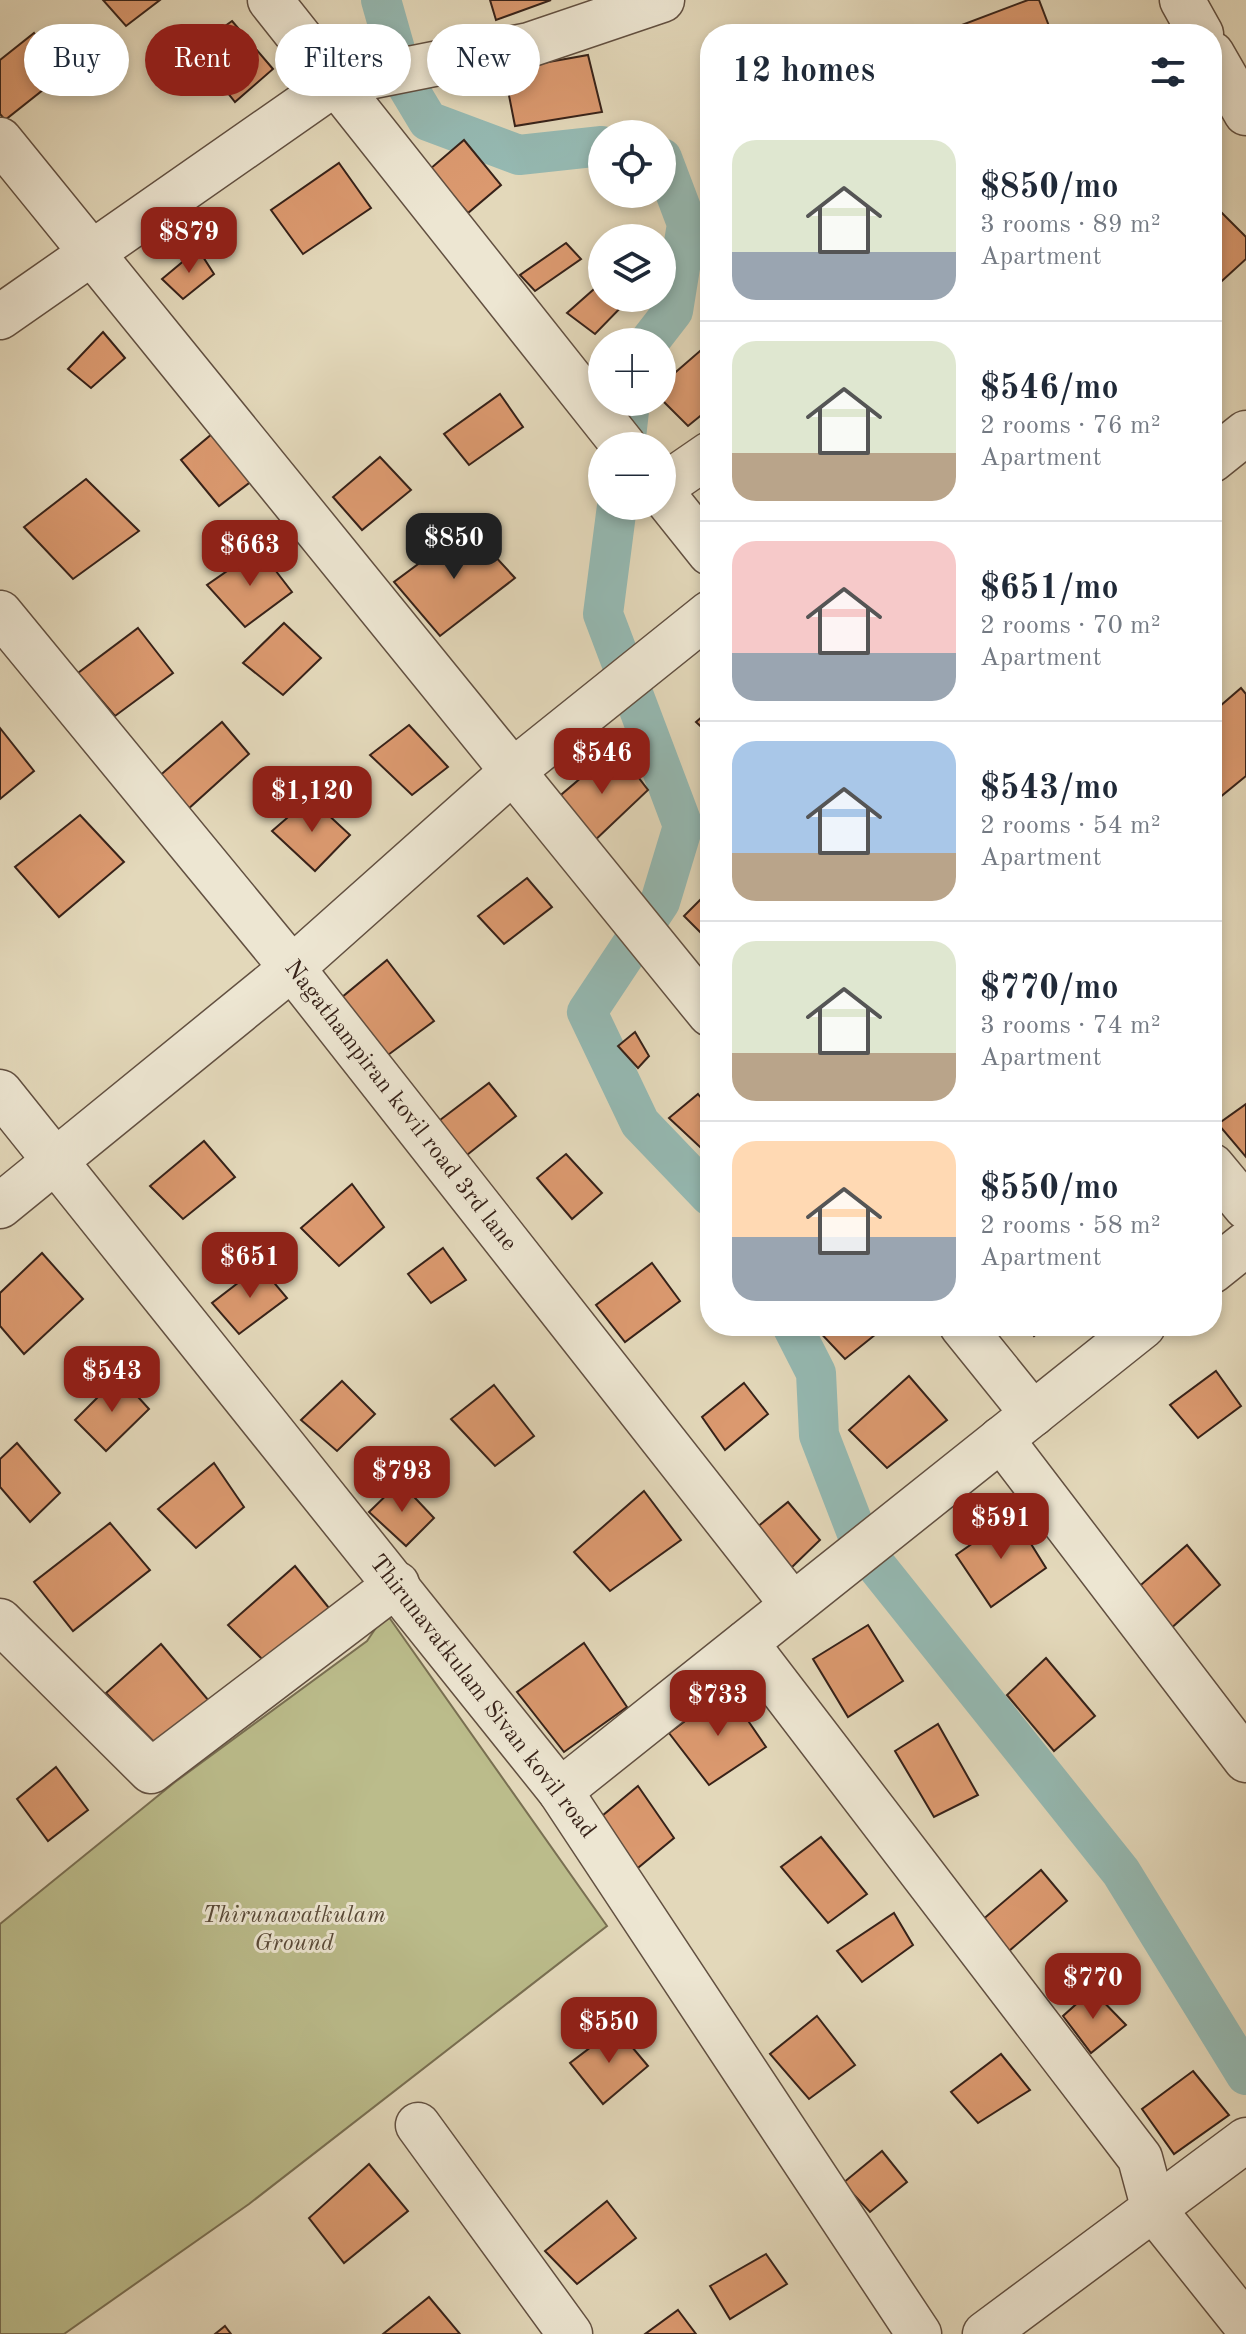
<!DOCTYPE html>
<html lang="en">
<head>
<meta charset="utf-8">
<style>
  :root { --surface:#fff; --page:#f2f2f3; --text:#1f2937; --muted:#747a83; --line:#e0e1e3; --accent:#8f2418 }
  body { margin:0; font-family:"Old Standard TT",serif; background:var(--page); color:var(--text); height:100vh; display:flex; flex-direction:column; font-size:30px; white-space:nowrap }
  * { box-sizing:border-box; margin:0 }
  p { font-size:26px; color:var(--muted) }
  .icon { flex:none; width:44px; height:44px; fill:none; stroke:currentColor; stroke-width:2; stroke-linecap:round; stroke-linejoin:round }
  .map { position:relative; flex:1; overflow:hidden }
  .details { position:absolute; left:700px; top:24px; width:522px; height:1312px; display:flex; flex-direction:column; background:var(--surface); border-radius:32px; box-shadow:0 4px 12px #0003 }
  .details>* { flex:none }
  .top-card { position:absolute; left:24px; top:24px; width:556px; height:72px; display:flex; gap:16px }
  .controls { position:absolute; left:588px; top:120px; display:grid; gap:16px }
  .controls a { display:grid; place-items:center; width:88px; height:88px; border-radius:50%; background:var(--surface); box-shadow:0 4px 12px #0003; font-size:40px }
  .price { position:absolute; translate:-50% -68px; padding:0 18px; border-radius:16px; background:var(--accent); color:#fff; font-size:26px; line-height:52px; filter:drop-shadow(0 2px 4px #0008) }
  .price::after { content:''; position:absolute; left:50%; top:48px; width:24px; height:18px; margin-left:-12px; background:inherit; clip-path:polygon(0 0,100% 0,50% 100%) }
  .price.current { background:#222; color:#fff }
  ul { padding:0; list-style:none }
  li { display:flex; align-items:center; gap:24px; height:200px; padding:0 32px }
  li+li { border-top:2px solid var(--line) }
  li span { display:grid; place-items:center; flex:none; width:224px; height:160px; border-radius:24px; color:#555 }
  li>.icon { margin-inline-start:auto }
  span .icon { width:96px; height:96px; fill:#fffc; stroke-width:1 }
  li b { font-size:34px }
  h2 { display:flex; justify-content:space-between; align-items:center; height:96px; padding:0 32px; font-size:34px }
  .pill { padding:0 28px; border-radius:36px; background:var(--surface); box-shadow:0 4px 12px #0003; font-size:28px; line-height:72px }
  .pill.current { background:var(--accent); color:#fff }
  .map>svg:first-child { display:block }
</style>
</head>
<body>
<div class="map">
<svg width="1246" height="2334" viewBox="0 0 1246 2334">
  <rect width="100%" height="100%" fill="#e3d8ba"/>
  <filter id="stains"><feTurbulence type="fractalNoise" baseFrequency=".0025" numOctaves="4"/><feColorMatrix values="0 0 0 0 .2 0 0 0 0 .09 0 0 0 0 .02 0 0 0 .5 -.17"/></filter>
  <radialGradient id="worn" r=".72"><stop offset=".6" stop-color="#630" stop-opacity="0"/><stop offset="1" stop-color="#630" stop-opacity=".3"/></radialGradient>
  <polygon fill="#bbbc8b" stroke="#796f52" stroke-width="2" points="386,1613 607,1926 249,2204 64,2334 0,2334 0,1924 175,1782 367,1641"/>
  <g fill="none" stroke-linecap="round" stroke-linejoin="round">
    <g stroke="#95b9b2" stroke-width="40">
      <polyline points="381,0 404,81 428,121 519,155 602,146"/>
      <polyline points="649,342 673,311 687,224 662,158"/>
      <polyline points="625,446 630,402"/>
      <polyline points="617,506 603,614 683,826 660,902 587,1012 640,1123 710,1196"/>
      <polyline points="792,1326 816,1373 819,1435 863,1549 1121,1872 1246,2075"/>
    </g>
  </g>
  <g fill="#db996f" stroke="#372219" stroke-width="2">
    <polygon points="103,0 160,0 126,26"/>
    <polygon points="490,0 551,0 496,20"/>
    <polygon points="1028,0 1039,0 1052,34 938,34"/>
    <polygon points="232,21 273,69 235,102 193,49"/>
    <polygon points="34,33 63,74 5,120 0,114 0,60"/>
    <polygon points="588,55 602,112 515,126 504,70"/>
    <polygon points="464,140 501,185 468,213 430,169"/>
    <polygon points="339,163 371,208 303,254 271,210"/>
    <polygon points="1219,210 1246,237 1246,259 1212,290 1212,217"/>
    <polygon points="566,243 581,259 535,291 520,275"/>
    <polygon points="198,249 214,274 183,299 162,279"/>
    <polygon points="602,282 602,298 630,298 595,334 567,313"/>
    <polygon points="103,332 125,358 91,388 68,369"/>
    <polygon points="708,344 710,346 710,408 688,426 662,400 662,384"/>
    <polygon points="500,394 523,427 469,465 444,434"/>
    <polygon points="212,434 253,480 219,506 181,460"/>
    <polygon points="380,457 411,490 362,530 333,497"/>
    <polygon points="86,479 139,531 73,579 24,527"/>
    <polygon points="468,527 515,578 440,636 394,582"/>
    <polygon points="259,549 292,592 245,627 207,585"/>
    <polygon points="284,623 321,658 283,695 243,663"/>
    <polygon points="138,628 173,673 115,716 78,673"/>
    <polygon points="1241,688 1246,694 1246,776 1219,798 1212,790 1212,713"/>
    <polygon points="710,710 710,735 696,722"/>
    <polygon points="222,722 249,754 187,810 157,778"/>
    <polygon points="409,725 448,767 412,795 370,755"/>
    <polygon points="0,728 34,771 0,799"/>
    <polygon points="616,748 648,790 591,844 555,800"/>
    <polygon points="310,798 350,835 315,871 272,831"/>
    <polygon points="80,815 124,862 59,917 15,867"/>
    <polygon points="527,878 552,907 504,944 478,916"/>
    <polygon points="710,890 710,933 706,938 684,916"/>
    <polygon points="387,960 434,1021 388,1055 341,998"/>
    <polygon points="635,1032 649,1056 638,1068 618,1046"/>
    <polygon points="489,1083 516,1116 467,1155 436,1123"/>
    <polygon points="698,1094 710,1109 710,1139 700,1147 669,1118"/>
    <polygon points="1246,1104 1246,1157 1218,1124"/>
    <polygon points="204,1141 235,1177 183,1219 150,1186"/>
    <polygon points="566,1154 602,1193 572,1219 537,1178"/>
    <polygon points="352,1184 384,1227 339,1266 301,1228"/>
    <polygon points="443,1248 466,1280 431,1303 408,1274"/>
    <polygon points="42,1253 83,1299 24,1354 0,1326 0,1293"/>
    <polygon points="652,1263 680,1301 625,1342 596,1305"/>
    <polygon points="260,1266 287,1298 239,1334 212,1303"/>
    <polygon points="814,1326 886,1326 845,1359"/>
    <polygon points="1026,1326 1046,1326 1034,1336"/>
    <polygon points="1216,1371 1241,1406 1198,1438 1170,1405"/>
    <polygon points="119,1376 149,1409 106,1451 75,1420"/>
    <polygon points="909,1376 947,1420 887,1468 849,1430"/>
    <polygon points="342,1381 375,1414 337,1451 301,1420"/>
    <polygon points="744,1383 768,1414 725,1450 702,1417"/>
    <polygon points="494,1385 534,1436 495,1466 451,1419"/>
    <polygon points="17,1443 60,1493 30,1522 0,1487 0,1459"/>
    <polygon points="214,1463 244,1507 196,1548 158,1509"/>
    <polygon points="400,1482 434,1518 406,1546 369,1512"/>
    <polygon points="644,1491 681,1540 610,1591 574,1552"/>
    <polygon points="788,1502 820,1540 791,1568 756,1528"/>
    <polygon points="1013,1515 1046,1568 991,1607 956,1555"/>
    <polygon points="110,1523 150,1570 73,1631 34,1582"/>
    <polygon points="1187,1545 1220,1585 1169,1630 1135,1590"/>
    <polygon points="295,1566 329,1608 267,1664 228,1625"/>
    <polygon points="868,1625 903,1681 848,1717 813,1659"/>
    <polygon points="584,1643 627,1707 564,1752 517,1692"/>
    <polygon points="161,1644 209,1701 160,1748 106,1693"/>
    <polygon points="1046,1658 1095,1716 1054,1751 1007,1695"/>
    <polygon points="727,1690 766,1747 709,1785 669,1733"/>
    <polygon points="938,1724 978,1795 934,1817 895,1751"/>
    <polygon points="56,1767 88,1810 48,1841 17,1799"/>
    <polygon points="638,1786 674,1838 633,1872 596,1821"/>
    <polygon points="821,1837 867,1894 828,1923 781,1867"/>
    <polygon points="1041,1870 1067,1901 1009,1951 981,1921"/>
    <polygon points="894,1913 913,1945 862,1982 837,1951"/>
    <polygon points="1092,1990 1126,2025 1091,2053 1063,2016"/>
    <polygon points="817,2016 855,2065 809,2099 770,2054"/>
    <polygon points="616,2028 648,2066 603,2104 570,2063"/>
    <polygon points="1001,2054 1030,2090 978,2123 951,2092"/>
    <polygon points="1193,2071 1229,2115 1174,2154 1142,2109"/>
    <polygon points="882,2151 907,2182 870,2212 843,2183"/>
    <polygon points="369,2164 408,2211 344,2263 309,2218"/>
    <polygon points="607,2201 636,2238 577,2284 545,2251"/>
    <polygon points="766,2254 787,2284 730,2319 710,2286"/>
    <polygon points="429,2297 460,2334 383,2334"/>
    <polygon points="678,2310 696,2334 645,2334"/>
    <polygon points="225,2326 231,2334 215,2334"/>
  </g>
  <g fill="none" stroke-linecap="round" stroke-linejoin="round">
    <g stroke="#625041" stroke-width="47">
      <g id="street">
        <polyline points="270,0 624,446"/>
        <polyline points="1182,0 1201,34"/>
        <polyline points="1212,54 1246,113"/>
        <polyline points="0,140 710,1014"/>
        <polyline points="0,317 334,84 529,45 662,0"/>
        <polyline points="1212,460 1246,433"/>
        <polyline points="662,487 710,454"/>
        <polyline points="662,493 710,553"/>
        <polyline points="0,613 292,968 793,1605"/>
        <polyline points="0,1092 560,1791 919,2334"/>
        <polyline points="1212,1166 1246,1207"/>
        <polyline points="0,1206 292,968 513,771 710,613"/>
        <polyline points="1212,1271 1246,1244"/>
        <polyline points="962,1326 1033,1414"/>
        <polyline points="1001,1439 1246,1760"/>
        <polyline points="0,1621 151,1771 397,1584"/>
        <polyline points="746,1643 1140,2158 1154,2210 1246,2325"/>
        <polyline points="560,1791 1143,1326"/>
        <polyline points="418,2125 570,2334"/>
        <polyline points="985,2334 1246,2140"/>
      </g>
    </g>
    <use href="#street" stroke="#ede6d2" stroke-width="44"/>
  </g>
  <g text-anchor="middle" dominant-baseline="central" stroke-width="6" stroke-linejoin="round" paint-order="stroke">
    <g font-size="24" fill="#372219" stroke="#ede6d2">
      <text transform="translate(400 1106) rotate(52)">Nagathampiran kovil road 3rd lane</text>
      <text transform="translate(482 1697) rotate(52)">Thirunavatkulam Sivan kovil road</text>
    </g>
    <g font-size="24" font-style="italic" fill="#584836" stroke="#ede6d2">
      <text x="294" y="1916">Thirunavatkulam<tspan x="294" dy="28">Ground</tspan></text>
    </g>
  </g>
  <rect width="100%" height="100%" filter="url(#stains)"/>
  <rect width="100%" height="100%" fill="url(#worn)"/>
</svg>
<div class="controls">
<a><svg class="icon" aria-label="locate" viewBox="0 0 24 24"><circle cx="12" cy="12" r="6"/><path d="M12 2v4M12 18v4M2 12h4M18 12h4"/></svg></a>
<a><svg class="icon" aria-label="layers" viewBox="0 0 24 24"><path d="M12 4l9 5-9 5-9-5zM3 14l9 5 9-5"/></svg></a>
<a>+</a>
<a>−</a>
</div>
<b class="price" style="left:189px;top:275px">$879</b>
<b class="price current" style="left:454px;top:581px">$850</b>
<b class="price" style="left:250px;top:588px">$663</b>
<b class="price" style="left:602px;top:796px">$546</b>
<b class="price" style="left:312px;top:834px">$1,120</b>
<b class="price" style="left:250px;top:1300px">$651</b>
<b class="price" style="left:112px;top:1414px">$543</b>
<b class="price" style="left:402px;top:1514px">$793</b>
<b class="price" style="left:1001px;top:1561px">$591</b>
<b class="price" style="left:718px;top:1738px">$733</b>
<b class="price" style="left:1093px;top:2021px">$770</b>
<b class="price" style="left:609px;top:2065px">$550</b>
<div class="top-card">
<a class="pill">Buy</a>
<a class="pill current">Rent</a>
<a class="pill">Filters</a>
<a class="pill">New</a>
</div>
<section class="details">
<h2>12 homes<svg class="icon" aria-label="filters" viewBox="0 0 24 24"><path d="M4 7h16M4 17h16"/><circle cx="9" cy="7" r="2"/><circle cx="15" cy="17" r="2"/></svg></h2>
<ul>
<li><span style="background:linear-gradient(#dfe7d0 70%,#9aa5b1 0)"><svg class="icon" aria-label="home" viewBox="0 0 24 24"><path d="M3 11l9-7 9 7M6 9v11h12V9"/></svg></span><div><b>$850/mo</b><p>3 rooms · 89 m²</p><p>Apartment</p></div></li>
<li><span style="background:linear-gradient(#dfe7d0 70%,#b9a48a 0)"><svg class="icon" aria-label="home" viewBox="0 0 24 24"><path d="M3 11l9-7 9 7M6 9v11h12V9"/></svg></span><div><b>$546/mo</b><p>2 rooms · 76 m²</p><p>Apartment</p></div></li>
<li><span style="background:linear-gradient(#f6c9c9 70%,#9aa5b1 0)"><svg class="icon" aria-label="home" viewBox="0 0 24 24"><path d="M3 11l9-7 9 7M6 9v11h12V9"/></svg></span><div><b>$651/mo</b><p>2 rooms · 70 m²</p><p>Apartment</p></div></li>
<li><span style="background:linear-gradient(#a9c7e8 70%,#b9a48a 0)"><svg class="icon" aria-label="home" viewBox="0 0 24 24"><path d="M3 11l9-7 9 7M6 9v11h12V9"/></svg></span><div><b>$543/mo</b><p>2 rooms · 54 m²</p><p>Apartment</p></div></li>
<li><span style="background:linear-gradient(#dfe7d0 70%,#b9a48a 0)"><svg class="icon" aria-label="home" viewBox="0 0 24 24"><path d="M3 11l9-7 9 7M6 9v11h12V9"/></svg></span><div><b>$770/mo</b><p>3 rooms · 74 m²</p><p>Apartment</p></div></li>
<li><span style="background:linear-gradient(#ffd9b3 60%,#9aa5b1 0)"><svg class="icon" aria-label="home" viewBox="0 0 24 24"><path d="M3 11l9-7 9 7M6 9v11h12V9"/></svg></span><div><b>$550/mo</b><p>2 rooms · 58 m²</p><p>Apartment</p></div></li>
</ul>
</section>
</div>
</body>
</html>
